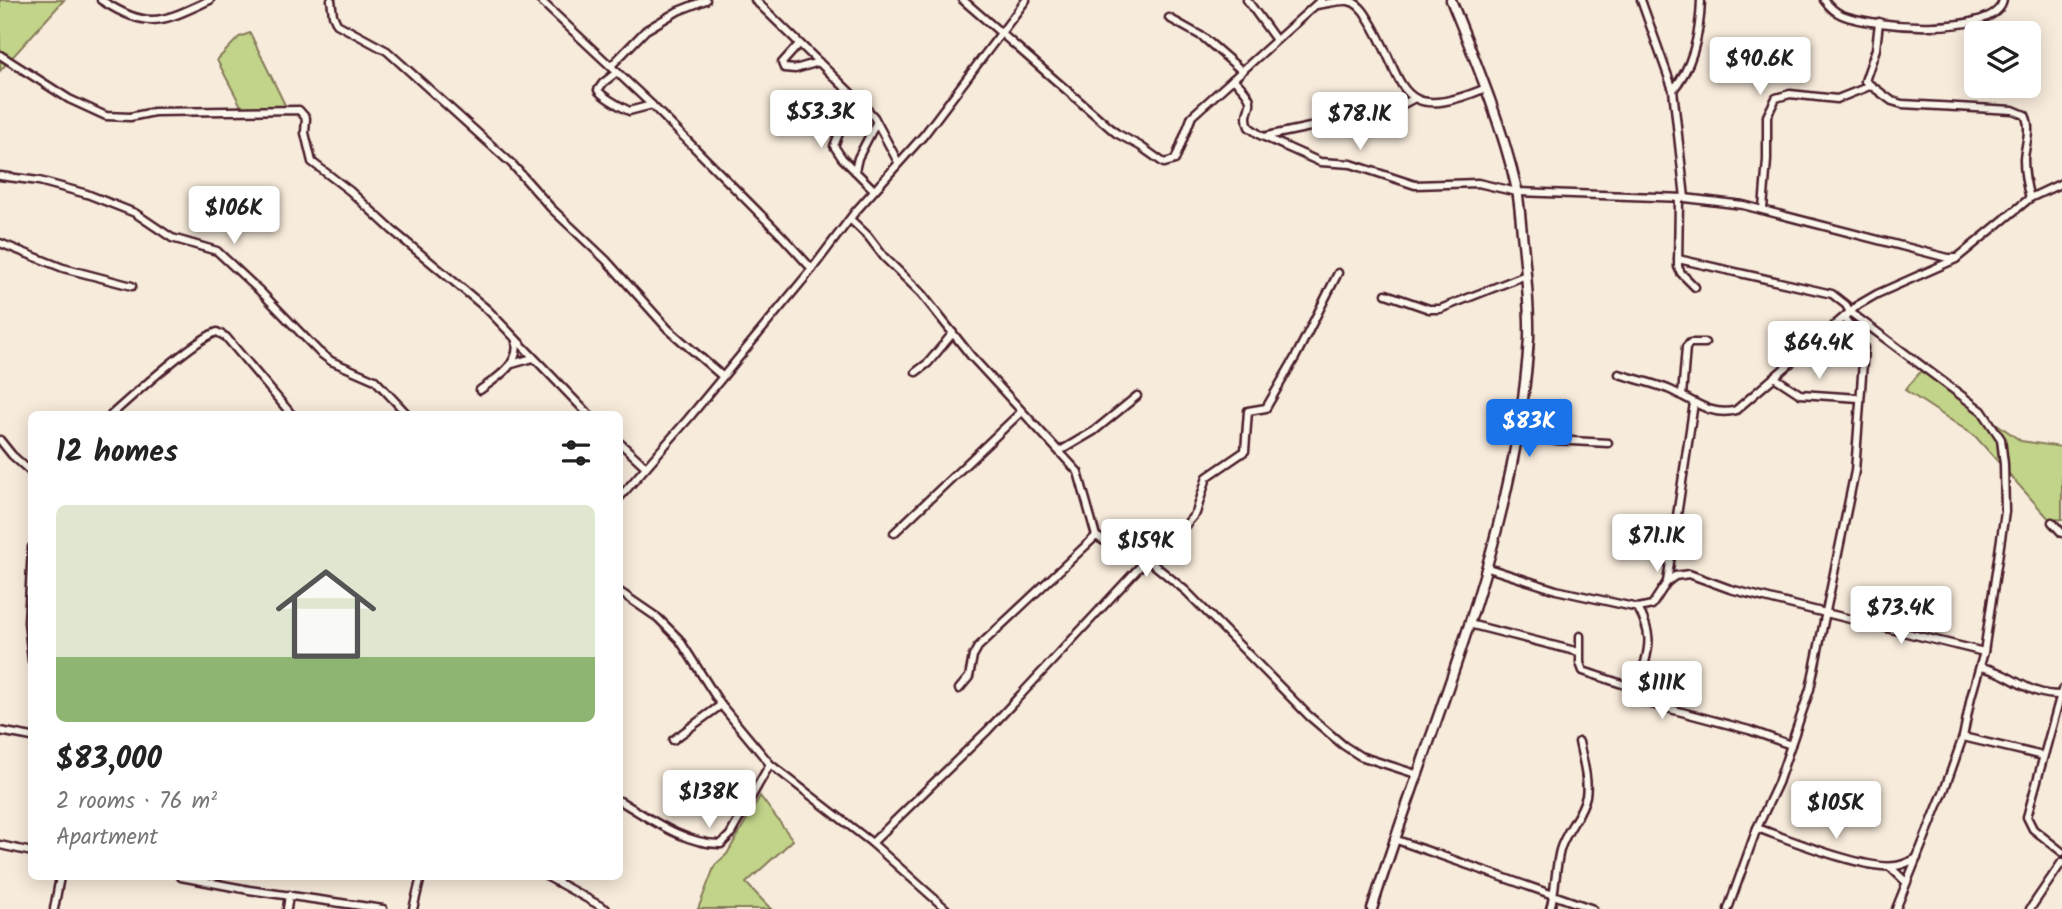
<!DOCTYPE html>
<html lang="en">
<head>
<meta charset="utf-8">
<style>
  :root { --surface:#fff; --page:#f2f2f2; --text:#222; --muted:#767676; --accent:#1a73e8 }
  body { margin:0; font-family:Kalam,sans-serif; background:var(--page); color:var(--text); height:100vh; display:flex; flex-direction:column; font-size:26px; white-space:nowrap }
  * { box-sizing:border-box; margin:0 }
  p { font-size:23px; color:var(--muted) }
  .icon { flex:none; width:38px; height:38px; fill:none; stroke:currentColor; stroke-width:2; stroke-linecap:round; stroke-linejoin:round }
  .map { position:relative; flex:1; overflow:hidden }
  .sheet { position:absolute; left:28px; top:411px; width:595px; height:469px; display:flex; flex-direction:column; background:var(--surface); border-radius:10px; box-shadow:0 4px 18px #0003 }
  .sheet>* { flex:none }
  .controls { position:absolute; left:1964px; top:21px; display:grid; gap:14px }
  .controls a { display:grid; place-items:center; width:77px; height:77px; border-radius:10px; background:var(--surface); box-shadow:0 4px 18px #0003; font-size:35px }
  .price { position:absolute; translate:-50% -60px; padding:0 16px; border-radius:7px; background:#fff; color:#222; font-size:23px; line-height:46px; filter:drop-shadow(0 2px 4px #0008) }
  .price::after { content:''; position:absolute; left:50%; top:42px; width:21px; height:16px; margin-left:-10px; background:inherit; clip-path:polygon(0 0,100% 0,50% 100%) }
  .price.current { background:var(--accent); color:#fff }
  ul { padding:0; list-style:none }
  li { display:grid; align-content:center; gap:14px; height:371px; padding:0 28px }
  li span { display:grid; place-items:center; height:217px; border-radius:10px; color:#555 }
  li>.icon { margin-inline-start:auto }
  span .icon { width:126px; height:126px; fill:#fffc; stroke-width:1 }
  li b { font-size:30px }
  h2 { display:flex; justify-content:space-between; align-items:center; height:84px; padding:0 28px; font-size:30px }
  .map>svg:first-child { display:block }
</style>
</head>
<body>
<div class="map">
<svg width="2062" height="909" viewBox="0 0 2062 909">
  <rect width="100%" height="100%" fill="#f7ebdb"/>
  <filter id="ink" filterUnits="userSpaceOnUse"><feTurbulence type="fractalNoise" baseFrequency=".0143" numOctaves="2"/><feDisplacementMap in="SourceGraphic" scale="14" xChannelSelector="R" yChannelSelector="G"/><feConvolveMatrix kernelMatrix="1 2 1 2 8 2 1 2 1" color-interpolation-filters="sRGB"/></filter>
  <g filter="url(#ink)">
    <g fill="#c1d489" stroke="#867a5a" stroke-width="2">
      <polygon points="0,0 64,0 0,71"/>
      <polygon points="250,33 286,107 242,108 217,60 239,37"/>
      <polygon points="1922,370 2021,441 2062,447 2062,519 2050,520 1975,436 1905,390"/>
      <polygon points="760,796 793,840 746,883 771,909 698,909 715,865 727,854"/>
    </g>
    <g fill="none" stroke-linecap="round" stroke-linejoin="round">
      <g stroke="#4a1f2b" stroke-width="11">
        <g id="minor">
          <path d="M101,0C150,31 161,22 210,0"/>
          <polyline points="331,0 333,15 337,24 387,51 512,164 551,208 606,260 668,329 722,376"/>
          <polyline points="540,0 652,105 782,236 812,269"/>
          <polyline points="755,0 864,106 874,117 898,162"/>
          <polyline points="963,0 1116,133 1140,146 1164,163 1175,160 1192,116 1321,0"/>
          <polyline points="1247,0 1276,40"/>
          <polyline points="1641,0 1673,90 1685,198"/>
          <path d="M1824,0C1829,6 1833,11 1840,14C1865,27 1997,38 2003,0"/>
          <path d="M1316,5C1326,4 1339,0 1348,1C1358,2 1364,11 1368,18C1407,78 1391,128 1486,88"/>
          <polyline points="1169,18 1203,37 1241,70"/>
          <path d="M1879,22L1876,49L1865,81L1892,101L1902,104L2013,110L2025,115C2032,129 2025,145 2024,159C2024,173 2026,185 2030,198"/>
          <polyline points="799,44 782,63 784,68 795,69 819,62"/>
          <polyline points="0,55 69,99 106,116 130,117 154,112 299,110 306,118 305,133 312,162 350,191 392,230 488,310 589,415"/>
          <polyline points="611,66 646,30 678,11 706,0"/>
          <path d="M617,72L603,83L598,90C602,97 620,106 629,111L652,105"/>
          <path d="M1233,79C1266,109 1240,104 1249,127L1260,135L1320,162L1351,164L1415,185L1478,183L1517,192L1685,198L1743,205L1948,258H1957L2030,198L2062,183"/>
          <path d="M1673,90C1694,65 1700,32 1701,0"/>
          <polyline points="864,106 840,131 834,146 842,158 874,190"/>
          <polyline points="1267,136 1392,110 1413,99"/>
          <polyline points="855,171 858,158 876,123"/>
          <polyline points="0,176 39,181 87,194 135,213 172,238 217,251 262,293 319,352 331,361 375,380 408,415"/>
          <polyline points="1679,198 1678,267 1681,273 1695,287"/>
          <polyline points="1763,209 1767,160 1767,116 1776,98 1790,94 1837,99 1870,86"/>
          <polyline points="850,219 868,236 884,257 921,293 971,356 1078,472 1096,536 1109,544 1147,559 1186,591 1309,716 1343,745 1360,756 1416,774"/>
          <polyline points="0,243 63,268 132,286"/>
          <polyline points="1678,259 1832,294 1846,305 1850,312 1982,411 2001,439 2004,464 2005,512 1984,652 1971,697 1963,737 1945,788 1896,909"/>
          <polyline points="1386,294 1429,309 1440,309 1526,275"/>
          <polyline points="512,364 533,358"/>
          <polyline points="916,372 928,363 953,333"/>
          <path d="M1619,374C1635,379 1652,383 1668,389C1690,398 1711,418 1736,410L1858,305L1877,294L1956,259"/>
          <polyline points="1774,377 1800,394 1859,398"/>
          <path d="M480,390C495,379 521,364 516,342"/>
          <polyline points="1682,396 1686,347 1690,343 1705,343"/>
          <path d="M111,415C131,397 195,339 217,332L226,337L292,415"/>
          <polyline points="1518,438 1608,443"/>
          <polyline points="0,440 12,455 32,473"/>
          <polyline points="620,443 646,467"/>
          <polyline points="1060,451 1094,431 1137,396"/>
          <polyline points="620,497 688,419 812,269 855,212 924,135 1026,0"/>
          <polyline points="2052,522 2062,533"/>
          <polyline points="894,533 1021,412"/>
          <polyline points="32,547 28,622 32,661"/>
          <polyline points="1488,568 1556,590 1638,608 1652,605 1667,582 1675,576 1689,574 1730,589 1777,601 1984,652"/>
          <polyline points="1667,582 1694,403"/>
          <polyline points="620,592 658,618 679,639 721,705 770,764 872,843 946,909"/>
          <path d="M1638,608C1658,644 1644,653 1640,688L1648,703L1749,730L1791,745"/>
          <polyline points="1469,624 1579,652"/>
          <polyline points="1580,636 1580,663 1583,671 1628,686 1640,694"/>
          <path d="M1980,667C2012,672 2025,696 2062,695"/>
          <polyline points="959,689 969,677 973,656 978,647 1096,536"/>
          <polyline points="2062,690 2027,817 2033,829 2062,852"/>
          <polyline points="0,731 32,737"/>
          <polyline points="1963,737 2043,756"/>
          <polyline points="673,740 721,705"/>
          <path d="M620,801C649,818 686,845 721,844L730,835L770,764"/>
          <path d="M1757,828C1788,839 1867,871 1896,866C1904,865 1911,861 1917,858"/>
          <polyline points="1394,839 1593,909"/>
          <polyline points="872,843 988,730 1147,559 1176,536 1196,513 1207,477 1245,451 1248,411 1266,408 1296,356 1338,273"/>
          <polyline points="0,845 32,852"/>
          <polyline points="1890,867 1906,882"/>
          <polyline points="181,877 249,890 383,909"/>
          <polyline points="548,877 606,909"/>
          <polyline points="54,909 60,877"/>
          <polyline points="287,909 289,895"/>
          <polyline points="413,909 421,877"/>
          <path d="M1550,909C1556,890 1555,869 1560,850C1566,830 1582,815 1586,796C1589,780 1582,757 1579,742"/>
          <polyline points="1728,909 1757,828 1778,783 1810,689 1855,471 1864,348 1861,339 1844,318"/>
          <polyline points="2030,909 2062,862"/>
        </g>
      </g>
      <g stroke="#4a1f2b" stroke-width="13">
        <path id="tertiary" d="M1372,909C1431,721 1517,537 1529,338C1530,307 1526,274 1523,243C1521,226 1520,207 1517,190C1502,124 1476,62 1451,0"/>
      </g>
      <use href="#minor" stroke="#fbf7ec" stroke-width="6"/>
      <use href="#tertiary" stroke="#fbf7ec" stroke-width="8"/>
    </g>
  </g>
</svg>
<div class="controls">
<a><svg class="icon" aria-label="layers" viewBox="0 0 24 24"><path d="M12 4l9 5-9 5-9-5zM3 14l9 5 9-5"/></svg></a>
</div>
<b class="price" style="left:1760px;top:97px">$90.6K</b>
<b class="price" style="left:821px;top:150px">$53.3K</b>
<b class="price" style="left:1360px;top:152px">$78.1K</b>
<b class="price" style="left:234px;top:246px">$106K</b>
<b class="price" style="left:1819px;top:381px">$64.4K</b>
<b class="price current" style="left:1529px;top:459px">$83K</b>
<b class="price" style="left:1657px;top:574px">$71.1K</b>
<b class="price" style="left:1146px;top:579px">$159K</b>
<b class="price" style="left:1901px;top:646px">$73.4K</b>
<b class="price" style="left:1662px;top:721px">$111K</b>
<b class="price" style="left:709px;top:830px">$138K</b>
<b class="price" style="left:1836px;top:841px">$105K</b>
<section class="sheet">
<h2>12 homes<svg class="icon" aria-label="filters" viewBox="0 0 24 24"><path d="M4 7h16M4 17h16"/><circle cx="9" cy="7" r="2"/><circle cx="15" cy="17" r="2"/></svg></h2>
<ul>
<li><span style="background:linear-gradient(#dfe7d0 70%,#8fb573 0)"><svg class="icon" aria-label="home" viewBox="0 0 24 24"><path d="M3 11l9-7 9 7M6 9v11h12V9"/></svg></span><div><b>$83,000</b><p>2 rooms · 76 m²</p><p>Apartment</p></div></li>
</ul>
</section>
</div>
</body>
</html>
